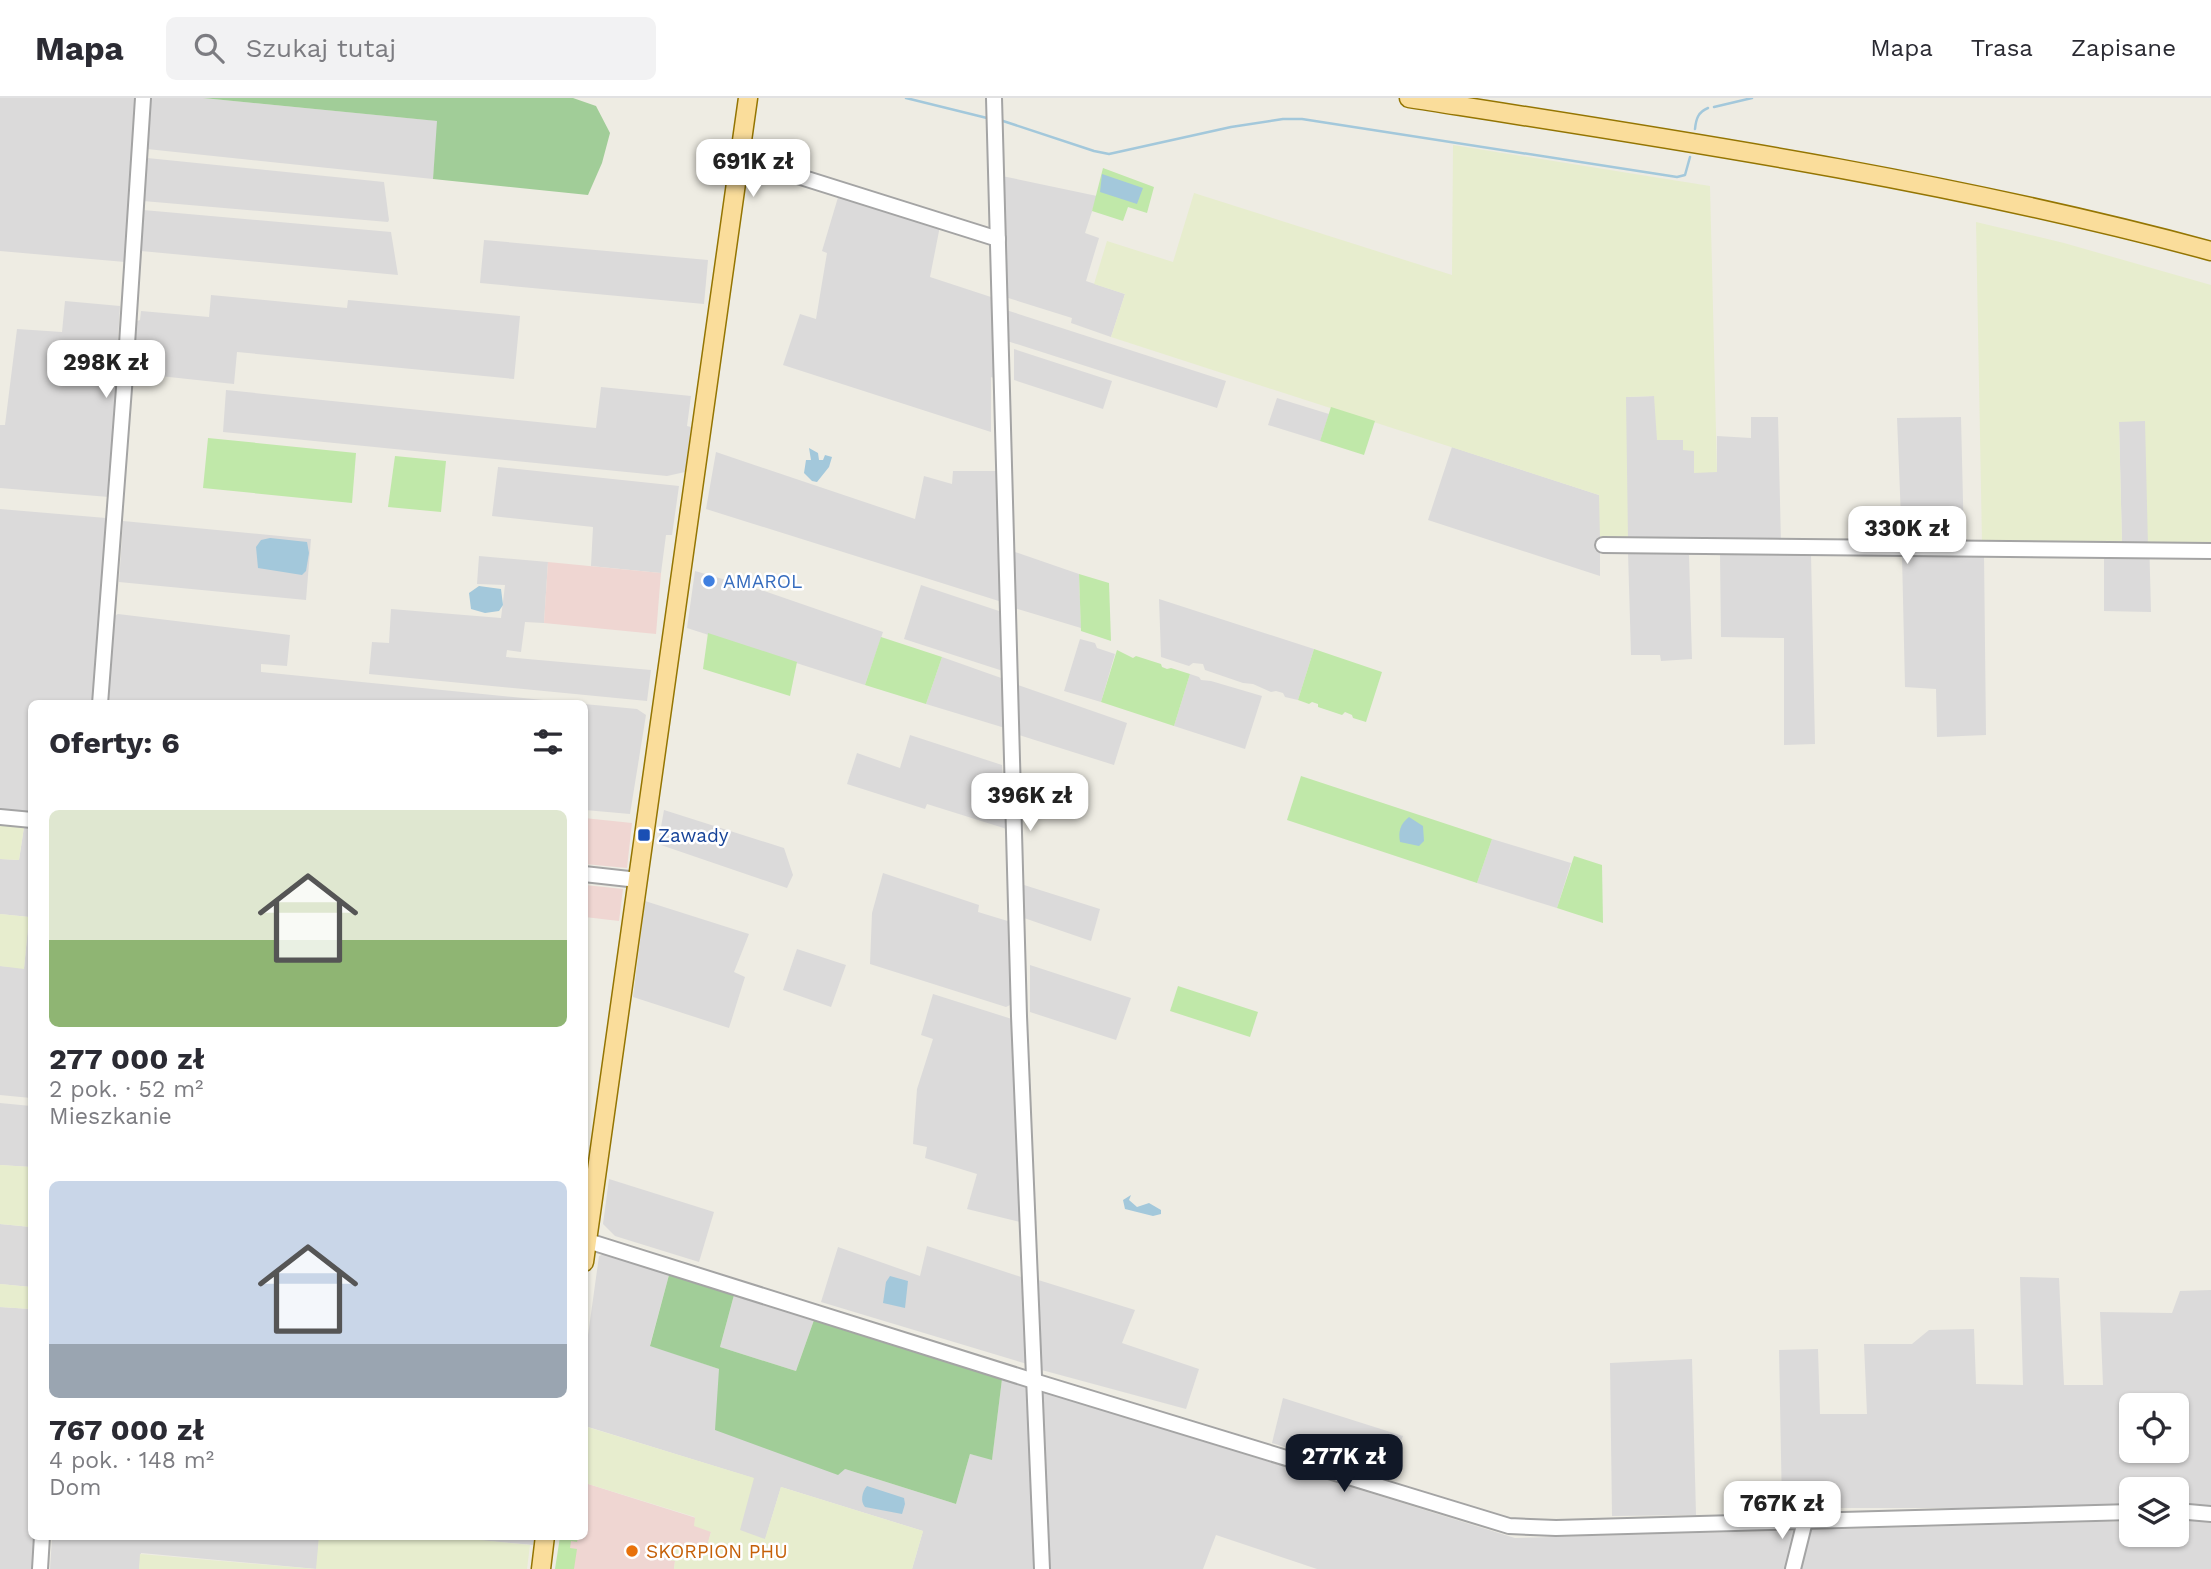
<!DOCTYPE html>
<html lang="pl">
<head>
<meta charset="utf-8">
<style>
  :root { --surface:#fff; --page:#f2f2f3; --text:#2b2b33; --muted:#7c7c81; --line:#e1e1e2; --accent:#111827 }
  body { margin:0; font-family:"Work Sans",sans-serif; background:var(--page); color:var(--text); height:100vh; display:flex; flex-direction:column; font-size:26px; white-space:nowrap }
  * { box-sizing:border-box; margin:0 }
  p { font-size:23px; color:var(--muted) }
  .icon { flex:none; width:38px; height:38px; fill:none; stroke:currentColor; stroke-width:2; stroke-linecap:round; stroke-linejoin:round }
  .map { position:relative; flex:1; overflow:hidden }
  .drawer { position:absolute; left:28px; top:602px; width:560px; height:840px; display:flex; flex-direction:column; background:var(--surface); border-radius:10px; box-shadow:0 2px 5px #0004 }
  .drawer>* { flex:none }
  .controls { position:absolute; left:2119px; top:1295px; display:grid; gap:14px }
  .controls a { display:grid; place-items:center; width:70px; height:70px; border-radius:10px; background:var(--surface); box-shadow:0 2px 5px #0004; font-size:35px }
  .price { position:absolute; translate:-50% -60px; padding:0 16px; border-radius:14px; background:#fff; color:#222; font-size:23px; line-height:46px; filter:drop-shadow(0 2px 4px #0008) }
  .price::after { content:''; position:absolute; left:50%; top:42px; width:21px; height:16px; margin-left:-10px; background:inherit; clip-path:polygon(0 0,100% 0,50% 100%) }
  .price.active { background:var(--accent); color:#fff }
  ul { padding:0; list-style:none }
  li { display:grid; align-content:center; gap:14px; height:371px; padding:0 21px }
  li span { display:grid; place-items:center; height:217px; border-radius:10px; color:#555 }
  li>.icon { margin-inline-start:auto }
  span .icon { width:126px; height:126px; fill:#fffc; stroke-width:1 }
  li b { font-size:30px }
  h2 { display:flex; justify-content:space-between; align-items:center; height:84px; padding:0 21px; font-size:30px }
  header { display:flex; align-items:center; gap:42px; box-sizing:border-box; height:98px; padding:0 35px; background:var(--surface); border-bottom:2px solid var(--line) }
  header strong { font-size:33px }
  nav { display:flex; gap:38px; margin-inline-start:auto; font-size:24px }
  .search { width:490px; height:63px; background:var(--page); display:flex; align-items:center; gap:18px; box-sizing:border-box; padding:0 24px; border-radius:10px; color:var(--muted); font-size:26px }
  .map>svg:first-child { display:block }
</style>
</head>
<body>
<header>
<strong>Mapa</strong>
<div class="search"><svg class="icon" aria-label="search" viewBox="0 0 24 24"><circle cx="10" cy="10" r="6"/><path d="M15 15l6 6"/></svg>Szukaj tutaj</div>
<nav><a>Mapa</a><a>Trasa</a><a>Zapisane</a></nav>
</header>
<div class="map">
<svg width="2211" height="1471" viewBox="0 0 2211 1471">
  <rect width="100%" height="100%" fill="#eeece3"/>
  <g fill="#dbdada" fill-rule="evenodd">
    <polygon points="0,0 138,0 125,164 0,153"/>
    <polygon points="151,0 203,0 438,23 433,81 147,51"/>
    <polygon points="147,60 384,84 389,122 388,124 143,103"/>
    <polygon points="1002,78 1097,98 1085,135 1099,140 1086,183 1125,196 1111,239 1071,225 1072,220 1005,199"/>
    <polygon points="839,96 940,128 930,179 994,200 996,281 991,279 991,334 783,267 800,216 816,221 827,155 822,153"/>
    <polygon points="143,112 391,134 398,177 141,153"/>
    <polygon points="484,142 708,162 704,206 480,185"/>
    <polygon points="211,197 347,210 348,202 520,218 514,281 237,254 234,286 132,275 137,223 140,222 141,213 209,219"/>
    <polygon points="65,203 120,208 112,350 115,351 110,372 109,399 0,390 0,327 5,327 17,231 62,234"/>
    <polygon points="1006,212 1226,283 1217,310 1007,243"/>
    <polygon points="1014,251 1112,283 1103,311 1014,282"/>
    <polygon points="601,289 691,298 687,328 691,329 685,374 667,378 223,334 226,292 596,330"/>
    <polygon points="1655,298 1684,342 1694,353 1694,374 1717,374 1717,338 1751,340 1751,319 1778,319 1781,445 1902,445 1897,320 1961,319 1964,445 2122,446 2119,323 2146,323 2151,514 2104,513 2104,455 1984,456 1986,637 1937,639 1936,591 1905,589 1902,457 1811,456 1815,646 1784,647 1784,540 1721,539 1720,457 1689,457 1692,561 1661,563 1660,557 1631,557 1628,454 1600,454 1600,478 1428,422 1452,349 1599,397 1625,299"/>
    <polygon points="1277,300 1329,316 1320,343 1268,327"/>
    <polygon points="716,354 915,421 924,378 952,386 953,373 999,373 1002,504 706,411"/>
    <polygon points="498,369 679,388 672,437 666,437 661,475 591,468 593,429 492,418"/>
    <polygon points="0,411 106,420 93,605 32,606 31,715 0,712"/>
    <polygon points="123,423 311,441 306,502 119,484"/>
    <polygon points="1012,453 1079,476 1081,530 1014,510"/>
    <polygon points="479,458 548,464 544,525 525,524 521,554 507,552 506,559 651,572 647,603 369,576 372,544 389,545 391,511 501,520 505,487 477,486"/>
    <polygon points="695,473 761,492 883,534 865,587 687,530"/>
    <polygon points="921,487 1002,514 1003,573 904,541"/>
    <polygon points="1159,501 1314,551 1298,602 1285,599 1283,595 1276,593 1271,594 1253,586 1243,585 1205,572 1203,566 1193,565 1189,568 1161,559"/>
    <polygon points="118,516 290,537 287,568 261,566 261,574 584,606 105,606 112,519"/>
    <polygon points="1080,541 1095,545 1097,550 1115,556 1101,604 1064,593"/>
    <polygon points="942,559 1004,581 1005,630 926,606"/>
    <polygon points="1190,576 1199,579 1201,582 1211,583 1262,598 1245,651 1174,628"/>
    <polygon points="1018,587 1127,625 1114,667 1019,637"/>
    <polygon points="584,606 637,611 646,617 630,716 585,712"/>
    <polygon points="910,637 1002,667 1004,703 1008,705 1010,732 927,706 925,711 847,686 857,655 900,670"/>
    <polygon points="664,712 784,750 793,777 787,790 658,746"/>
    <polygon points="24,729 31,730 31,1000 0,997 0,868 24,870 29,819 0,816 0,761 19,762"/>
    <polygon points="1492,741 1571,765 1557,810 1477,785"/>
    <polygon points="883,775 979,807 978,814 1011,824 1014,905 1006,909 870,866 872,815"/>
    <polygon points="1024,787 1100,811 1091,843 1024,820"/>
    <polygon points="645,803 749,836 734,874 745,879 729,930 633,899"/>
    <polygon points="797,851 846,867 831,909 783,892"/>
    <polygon points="1030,867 1131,900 1116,942 1030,914"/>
    <polygon points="933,896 1015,922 1024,1125 967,1111 977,1076 925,1060 927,1049 913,1046 917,991 933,941 921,937"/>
    <polygon points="0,1005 31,1008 31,1069 0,1067"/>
    <polygon points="609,1081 714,1114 699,1164 615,1138 603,1126"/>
    <polygon points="0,1126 31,1129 31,1189 0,1186"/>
    <polygon points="927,1148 1021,1179 1027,1266 821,1204 838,1149 920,1178"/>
    <polygon points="604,1156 669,1177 650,1247 719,1271 845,1371 956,1406 970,1356 992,1361 1002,1281 1515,1440 2131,1423 2132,1437 2177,1437 2177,1422 2192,1422 2211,1425 2211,1471 1317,1471 1216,1437 1203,1471 912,1471 923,1433 781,1389 765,1442 739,1433 753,1380 585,1328 585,1259 599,1158"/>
    <path d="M2020,1179L2059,1180L2064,1287H2103L2100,1214L2172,1215L2180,1193L2211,1192V1408L2177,1405V1391H2132L2131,1407L2020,1410H1782L1779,1252L1818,1251L1820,1316H1867L1864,1246H1912L1929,1232L1974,1231L1976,1286L2023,1287ZM2132,1307H2177V1353H2132Z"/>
    <polygon points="1035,1181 1135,1212 1122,1245 1199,1271 1186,1311 1038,1271"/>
    <polygon points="734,1197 814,1222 796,1273 720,1249"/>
    <polygon points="0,1209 31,1211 32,1438 34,1439 32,1471 0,1471"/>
    <polygon points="1692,1261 1696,1417 1612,1418 1610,1265"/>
    <polygon points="1283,1300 1403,1338 1386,1381 1272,1345"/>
    <polygon points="52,1439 319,1439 317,1471 141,1455 139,1471 50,1471"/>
    <polygon points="441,1439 535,1438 535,1439 533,1447"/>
  </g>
  <g fill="#efd6d2">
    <polygon points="548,464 661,475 656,536 544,525"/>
    <polygon points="584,720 632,725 627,770 585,766"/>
    <polygon points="585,787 623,791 619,823 585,819"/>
    <polygon points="585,1385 696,1420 711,1434 707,1450 686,1449 670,1462 675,1463 674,1471 557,1471 562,1439 584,1438"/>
  </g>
  <g fill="#e7edce">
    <polygon points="1453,47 1710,88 1717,374 1694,375 1694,353 1683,352 1683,342 1657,342 1654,298 1626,299 1628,442 1600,440 1599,397 1111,239 1125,196 1094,186 1107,143 1173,164 1194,95 1452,177"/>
    <polygon points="1976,124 2064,145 2211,187 2211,451 2148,448 2145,323 2119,324 2122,446 1982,445"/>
    <polygon points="0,727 24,729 19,762 0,761"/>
    <polygon points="0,816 29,819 24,871 0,868"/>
    <polygon points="0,1067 31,1069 31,1129 0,1126"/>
    <polygon points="0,1186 31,1189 31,1211 0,1209"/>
    <polygon points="584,1328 754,1380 740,1432 765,1441 781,1389 923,1433 912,1471 674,1471 675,1463 669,1462 671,1452 686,1449 687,1444 706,1450 711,1434 694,1428 695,1419 585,1385"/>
    <polygon points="441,1438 530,1447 527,1471 139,1471 140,1456 316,1471 319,1439"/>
  </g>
  <g fill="#c0e8a9">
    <polygon points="1103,70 1154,89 1147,115 1128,109 1123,123 1092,113"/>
    <polygon points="1331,309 1375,323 1364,357 1320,343"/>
    <polygon points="208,340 356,355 352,405 203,390"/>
    <polygon points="395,358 446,363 441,414 388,409"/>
    <polygon points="1079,476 1109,485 1111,543 1081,533"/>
    <polygon points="708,535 797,564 790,598 703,571"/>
    <polygon points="881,539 942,559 926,606 865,587"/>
    <polygon points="1314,551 1382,574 1366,624 1353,620 1352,617 1345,614 1342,617 1318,609 1318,606 1312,604 1309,606 1298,602"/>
    <polygon points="1117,552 1133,560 1136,558 1161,566 1162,569 1167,571 1171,570 1190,576 1174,628 1101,604"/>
    <polygon points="1301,678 1492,741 1477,785 1287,722"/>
    <polygon points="1574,758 1602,767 1603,825 1557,810"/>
    <polygon points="1178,888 1258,914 1250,939 1170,913"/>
    <polygon points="560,1439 578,1439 577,1444 571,1443 570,1450 577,1451 574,1471 555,1471"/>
  </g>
  <g fill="#a1cd98">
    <polygon points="203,0 573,0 596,8 610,35 602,65 588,97 433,81 437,23"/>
    <polygon points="669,1177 734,1197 720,1249 796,1273 814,1222 1002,1281 992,1362 970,1356 956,1406 845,1371 838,1377 715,1332 719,1271 650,1248"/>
  </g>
  <g fill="#a3c8db">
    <polygon points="1102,76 1143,90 1137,106 1100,94"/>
    <polygon points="809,350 818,355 819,362 823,362 825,357 832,359 829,369 817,384 812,383 804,375 806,362 811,362"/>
    <polygon points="270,440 307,444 309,455 306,473 302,477 258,470 256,449 261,442"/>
    <polygon points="479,488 501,491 503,507 499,513 485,515 471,511 469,495"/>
    <path d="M1409,719L1423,728L1424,743L1419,748L1400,744C1398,734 1400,726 1409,719Z"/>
    <polygon points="1131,1097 1129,1102 1137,1109 1149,1105 1161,1112 1161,1116 1153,1118 1125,1111 1123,1102"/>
    <polygon points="890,1178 908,1183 905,1210 883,1205 886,1184"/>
    <path d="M867,1388L904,1400L905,1406L902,1416L865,1409C860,1404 862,1393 867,1388Z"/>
  </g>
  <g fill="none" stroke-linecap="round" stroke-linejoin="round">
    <g stroke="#a3c8db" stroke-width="2.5">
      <polyline points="906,0 987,20"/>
      <polyline points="1714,9 1752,0"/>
      <polyline points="1000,22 1094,53 1109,56 1231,29 1283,21 1302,21 1677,79 1685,77 1690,59"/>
      <path d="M1695,31C1696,21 1698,14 1708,10"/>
    </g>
    <g stroke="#a4a4a4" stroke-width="18">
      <g id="minor">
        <polyline points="994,0 1019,918 1042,1471"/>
        <polyline points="740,60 998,141"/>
        <polyline points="1603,447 2211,453"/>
        <polyline points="100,606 125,277 143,0"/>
        <polyline points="0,719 32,722"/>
        <polyline points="584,776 638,782"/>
        <polyline points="588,1143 1034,1283 1509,1428 1556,1430 2132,1414"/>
        <polyline points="2177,1413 2211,1416"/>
        <polyline points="40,1471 42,1438"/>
        <polyline points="1793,1471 1805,1423"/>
      </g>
    </g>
    <g stroke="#947502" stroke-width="21">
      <g id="major">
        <path d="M1409,0C1678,42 1948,82 2211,153"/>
        <polyline points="584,1164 748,0"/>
        <polyline points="541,1471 545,1438"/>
      </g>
    </g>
    <use href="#minor" stroke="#fff" stroke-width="14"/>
    <use href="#major" stroke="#fadd9b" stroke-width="18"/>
  </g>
  <circle fill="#3f7fe0" stroke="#fff" stroke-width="2.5" cx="709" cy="483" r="7"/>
  <rect fill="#1a4fb4" stroke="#fff" stroke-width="2.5" x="637" y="730" width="14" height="14" rx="3.5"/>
  <circle fill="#e8710a" stroke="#fff" stroke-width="2.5" cx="632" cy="1453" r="7"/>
  <g text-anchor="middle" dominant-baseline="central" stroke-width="5" stroke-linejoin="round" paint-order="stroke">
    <g font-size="19" fill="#366cbe" stroke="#fff" text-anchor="start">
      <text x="723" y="483">AMAROL</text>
    </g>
    <g font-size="19" fill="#164399" stroke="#fff" text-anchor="start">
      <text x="658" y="737">Zawady</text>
    </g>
    <g font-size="19" fill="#c56008" stroke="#fff" text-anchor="start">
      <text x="646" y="1453">SKORPION PHU</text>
    </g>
  </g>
</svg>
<div class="controls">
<a><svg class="icon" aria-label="locate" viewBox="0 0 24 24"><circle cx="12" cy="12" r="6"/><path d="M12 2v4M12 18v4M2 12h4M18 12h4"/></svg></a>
<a><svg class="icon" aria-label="layers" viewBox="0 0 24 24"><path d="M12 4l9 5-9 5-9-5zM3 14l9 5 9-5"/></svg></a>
</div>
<b class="price" style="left:753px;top:101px">691K zł</b>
<b class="price" style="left:106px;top:302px">298K zł</b>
<b class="price" style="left:1907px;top:468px">330K zł</b>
<b class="price" style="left:1030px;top:735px">396K zł</b>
<b class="price active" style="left:1344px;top:1396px">277K zł</b>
<b class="price" style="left:1782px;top:1443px">767K zł</b>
<section class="drawer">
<h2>Oferty: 6<svg class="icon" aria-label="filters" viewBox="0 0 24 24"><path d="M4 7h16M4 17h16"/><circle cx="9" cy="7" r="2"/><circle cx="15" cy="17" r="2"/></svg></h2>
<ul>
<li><span style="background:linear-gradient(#dfe7d0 60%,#8fb573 0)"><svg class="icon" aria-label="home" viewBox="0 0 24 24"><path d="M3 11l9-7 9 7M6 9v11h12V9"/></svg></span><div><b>277 000 zł</b><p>2 pok. · 52 m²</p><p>Mieszkanie</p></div></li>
<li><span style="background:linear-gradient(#c9d6e8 75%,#9aa5b1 0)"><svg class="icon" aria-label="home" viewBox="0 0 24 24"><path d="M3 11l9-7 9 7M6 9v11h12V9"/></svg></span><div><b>767 000 zł</b><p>4 pok. · 148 m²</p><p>Dom</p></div></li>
</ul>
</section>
</div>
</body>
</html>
